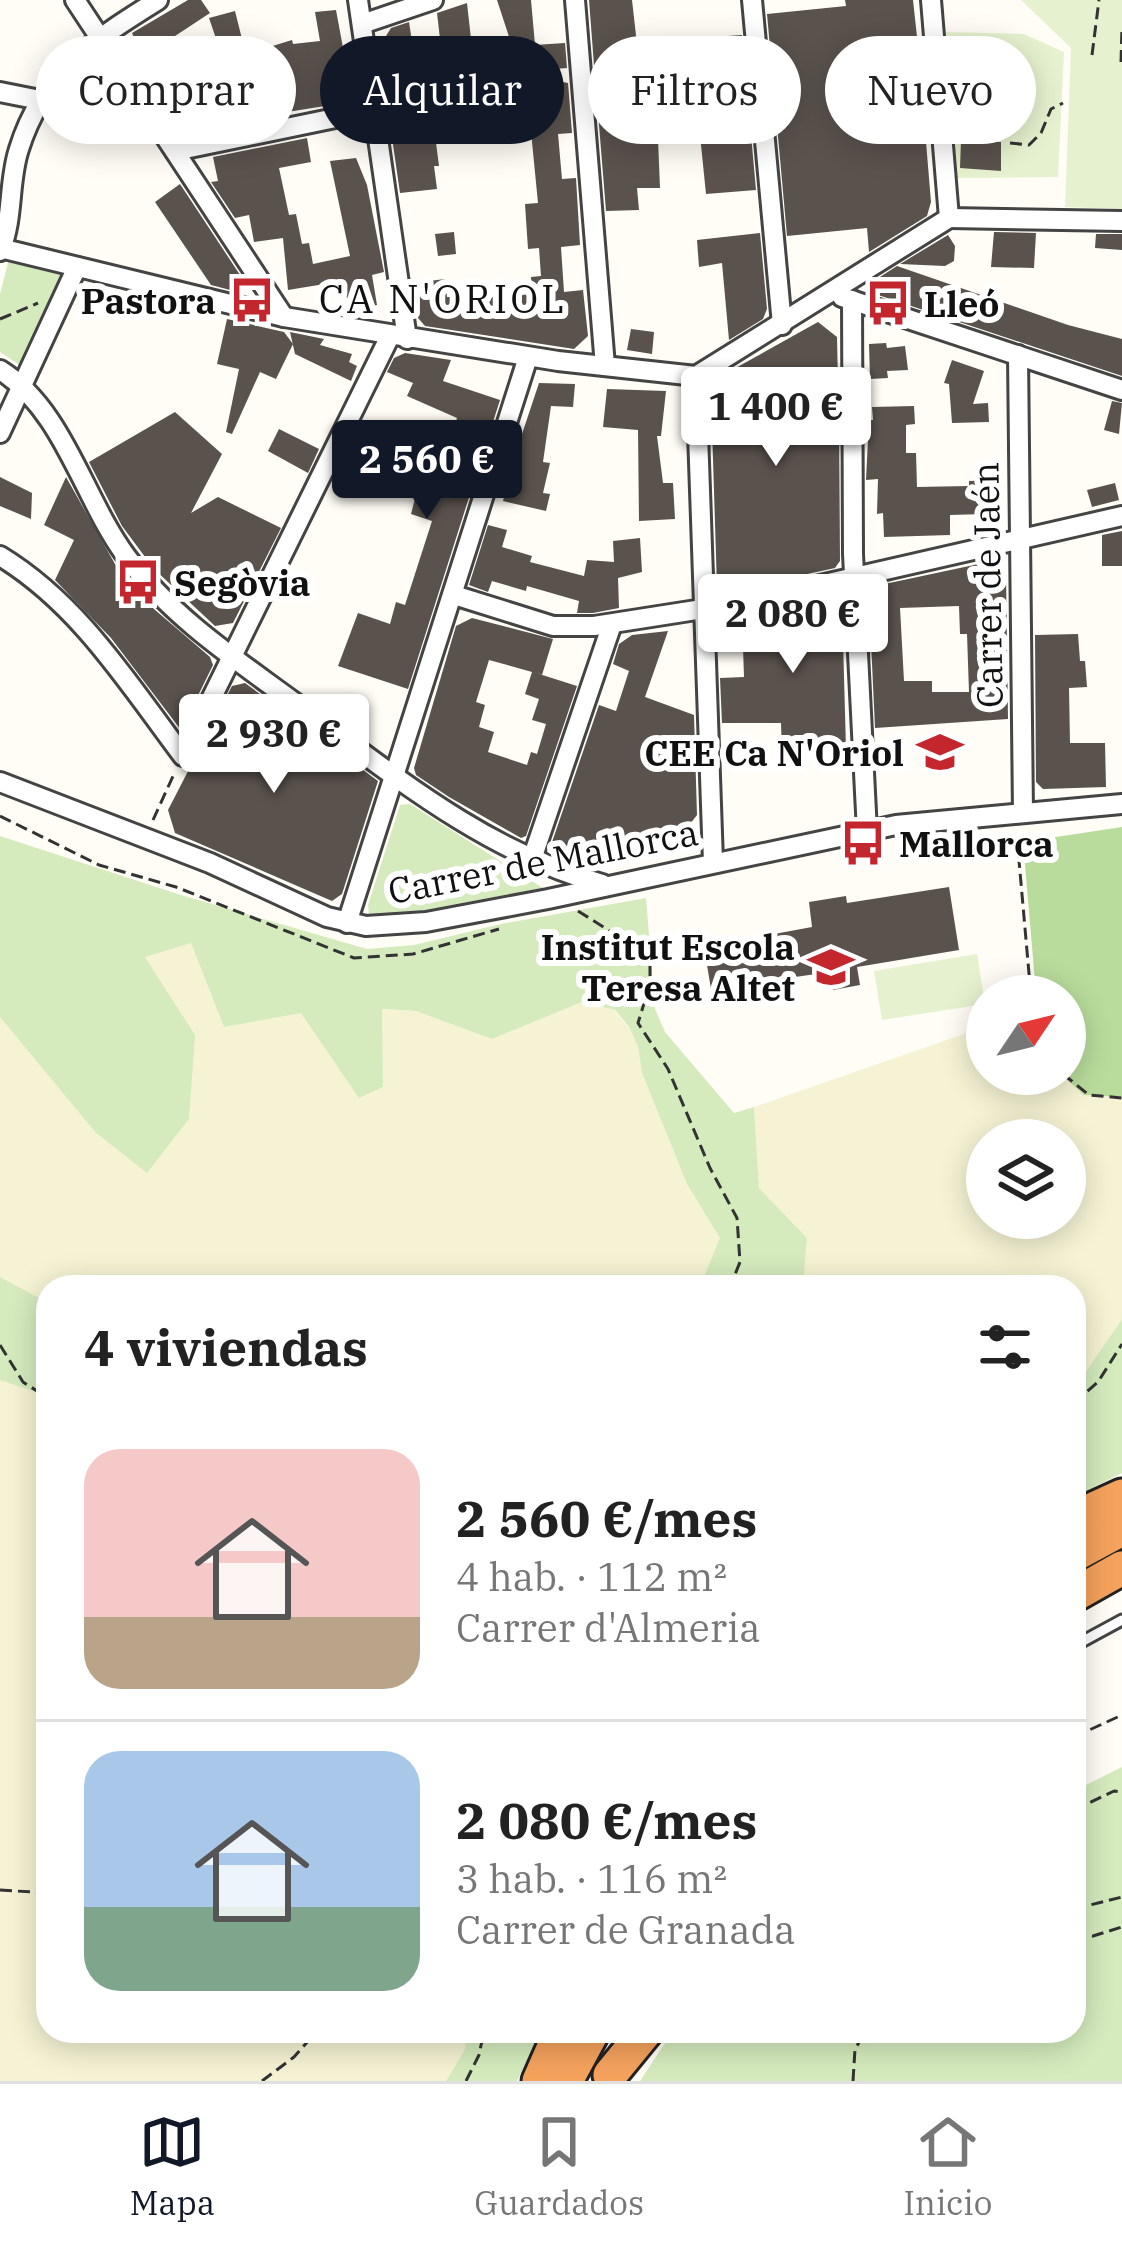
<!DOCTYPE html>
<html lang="es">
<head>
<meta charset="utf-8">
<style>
  :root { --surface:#fff; --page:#f6f6f6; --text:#222; --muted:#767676; --line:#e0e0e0; --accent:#111827 }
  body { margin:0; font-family:"IBM Plex Serif",serif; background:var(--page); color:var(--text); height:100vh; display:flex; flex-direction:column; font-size:45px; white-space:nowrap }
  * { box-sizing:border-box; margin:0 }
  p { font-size:39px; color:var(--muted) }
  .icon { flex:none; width:66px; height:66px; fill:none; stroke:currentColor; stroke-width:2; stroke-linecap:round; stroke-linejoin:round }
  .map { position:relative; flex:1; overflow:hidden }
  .drawer { position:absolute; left:36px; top:1275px; width:1050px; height:768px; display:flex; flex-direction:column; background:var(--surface); border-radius:36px; box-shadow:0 6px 30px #0003 }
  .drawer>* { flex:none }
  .banner { position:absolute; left:36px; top:36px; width:1050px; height:108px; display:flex; gap:24px }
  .needle { width:78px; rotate:55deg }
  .buttons { position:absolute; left:966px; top:975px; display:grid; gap:24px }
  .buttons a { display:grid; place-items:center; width:120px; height:120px; border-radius:50%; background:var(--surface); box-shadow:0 6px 30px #0003; font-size:60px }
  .price { position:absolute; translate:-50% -102px; padding:0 27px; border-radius:12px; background:#fff; color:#222; font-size:39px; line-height:78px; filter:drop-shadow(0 3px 6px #0008) }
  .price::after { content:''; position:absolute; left:50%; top:72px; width:36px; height:27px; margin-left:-18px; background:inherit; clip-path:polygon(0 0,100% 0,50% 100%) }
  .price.active { background:var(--accent); color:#fff }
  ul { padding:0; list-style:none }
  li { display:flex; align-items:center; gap:36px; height:300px; padding:0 48px }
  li+li { border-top:3px solid var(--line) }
  li span { display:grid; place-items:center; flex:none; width:336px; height:240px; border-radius:36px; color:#555 }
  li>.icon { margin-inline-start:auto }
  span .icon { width:144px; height:144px; fill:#fffc; stroke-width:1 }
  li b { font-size:51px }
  h2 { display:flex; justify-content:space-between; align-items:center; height:144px; padding:0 48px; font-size:51px }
  .pill { padding:0 42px; border-radius:54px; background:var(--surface); box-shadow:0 6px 30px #0003; font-size:42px; line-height:108px }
  .pill.active { background:var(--accent); color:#fff }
  .tab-bar { display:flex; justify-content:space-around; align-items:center; height:168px; border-top:3px solid var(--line); background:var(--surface); font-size:33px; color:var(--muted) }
  .tab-bar a { display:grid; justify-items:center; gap:6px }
  .tab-bar .active { color:var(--accent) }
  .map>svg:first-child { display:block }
</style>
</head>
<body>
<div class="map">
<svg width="1122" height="2081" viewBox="0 0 1122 2081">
  <rect width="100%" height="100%" fill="#fffdf5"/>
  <g fill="#f6f3d4" fill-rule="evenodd">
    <polygon points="191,942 224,1027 301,1012 383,1087 381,1009 416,1011 492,1039 582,1002 614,1010 629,1028 638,1047 642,1073 687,1184 721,1238 700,1287 48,1287 48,1303 5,1282 0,1277 0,1017 95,1132 195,1036 144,957"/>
    <path d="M987,1026V1074H1061L1085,1095L1122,1097V1319L1085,1373L1074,1381V1287H771L804,1275L807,1238L759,1188L754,1107ZM987,1140H1065V1218H987Z"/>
    <polygon points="0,1380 48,1393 48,2031 469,2031 464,2051 446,2081 0,2081"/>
  </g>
  <g fill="#d5ebbd">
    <polygon points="9,259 85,279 72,289 33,374 0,352 0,294"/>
    <polygon points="410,804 543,888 411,913 369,914 368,905 400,805"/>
    <polygon points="0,836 181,895 367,949 414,945 501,924 646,898 655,1009 665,1032 734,1113 754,1107 759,1188 807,1238 804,1275 771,1287 700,1287 720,1238 687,1184 642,1073 638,1047 629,1027 615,1010 582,1002 492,1039 416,1011 382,1009 383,1087 359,1098 301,1013 224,1027 191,943 145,957 195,1035 189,1119 147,1173 95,1132 0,1017"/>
    <polygon points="0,1277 48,1303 48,1396 0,1380"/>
    <polygon points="1122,1319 1122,1473 1074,1497 1074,1381 1085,1373"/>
    <polygon points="1122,1767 1122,2081 640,2081 673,2031 773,2031 803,2037 817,2031 1074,2031 1074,1791"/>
    <polygon points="469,2031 542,2031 517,2081 446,2081 464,2051"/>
  </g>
  <polygon fill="#b9dc9c" points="1122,827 1122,1097 1084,1095 1061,1074 1065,1074 1065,996 1037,996 1036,993 1023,842"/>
  <g fill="#e6f2cf">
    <polygon points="1021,0 1122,0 1122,209 1065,207 1071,48"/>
    <polygon points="946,32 1024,34 1064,52 1058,177 956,178"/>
    <polygon points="977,954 985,1004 882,1020 874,971"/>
  </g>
  <g fill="#5a524d" fill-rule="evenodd">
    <polygon points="188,0 201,0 210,13 172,38 183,72 147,83 132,61 143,57 132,33"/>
    <polygon points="497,0 531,0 535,45 565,43 567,68 511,72 568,83 572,133 558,134 562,179 576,178 580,245 561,247 564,292 583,290 588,336 574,349 425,326 418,318 413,283 445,279 447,297 500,297 532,294 531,277 541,276 539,248 528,249 525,204 538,203 527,91 509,92 506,47 512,46"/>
    <polygon points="589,0 632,0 638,53 657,51 660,72 655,74 657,82 654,83 656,112 710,108 706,61 701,61 699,38 742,35 756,190 706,194 700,135 658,139 660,188 637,188 639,210 606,211 596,88 635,96 632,62 594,65"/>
    <polygon points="845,0 913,0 918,46 931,202 927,216 869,252 867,228 787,236 767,14 846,6"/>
    <polygon points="467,3 482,138 452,142 437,13"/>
    <polygon points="336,10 344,53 330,58 346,92 324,103 325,106 218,123 219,128 195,133 192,119 173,125 164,111 229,97 227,90 252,84 247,54 292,40 293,44 320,41 315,12"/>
    <polygon points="235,11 246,55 224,62 209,18"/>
    <polygon points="409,22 413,48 408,49 410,78 418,77 427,136 435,135 439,166 434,166 437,189 400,193 379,47 391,28"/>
    <polygon points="307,138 311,162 279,168 289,215 296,214 302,244 309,243 313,264 350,256 330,161 356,158 367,185 384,272 372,275 377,305 350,311 343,281 288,290 283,238 254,242 249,215 235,218 211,182 218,181 213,157"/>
    <polygon points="961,140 1001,142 1001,171 960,168"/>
    <polygon points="180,184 246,284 234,291 211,285 155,202"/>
    <polygon points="454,232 456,254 438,256 435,234"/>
    <polygon points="994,232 1036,233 1034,268 991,267"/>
    <polygon points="760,233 767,309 763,319 729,340 722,263 699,267 697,240"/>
    <polygon points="1096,234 1122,234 1122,250 1095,248"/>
    <polygon points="948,235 955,246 954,261 945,266 900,264"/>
    <polygon points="897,266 1068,325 1122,339 1122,376 872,293 872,282"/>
    <polygon points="227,319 284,332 293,344 276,379 260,372 232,434 226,432 239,369 217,364"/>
    <polygon points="818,322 837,337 838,382 766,387 767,402 762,402 763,435 798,433 797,410 839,409 840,561 835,568 723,592 717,587 711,395 723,375"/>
    <polygon points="631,329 654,332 652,354 627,350"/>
    <polygon points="290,332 324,339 320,345 352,354 349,362 357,366 351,381 295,354"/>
    <polygon points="886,343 887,348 905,346 908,370 887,371 888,378 870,379 869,344"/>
    <polygon points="405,353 451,360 443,381 500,400 408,689 338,666 358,613 390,624 396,602 405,605 432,521 411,514 417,491 433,449 445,453 457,418 407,396 413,383 387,372 394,358"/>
    <polygon points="952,360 984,371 973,404 988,403 989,422 952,423 949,384 944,383"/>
    <polygon points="539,383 575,384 573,407 551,406 543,462 550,463 543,493 550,494 546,511 503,501 513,462 509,461 516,439 520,440"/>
    <polygon points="607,389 666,391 661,436 657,436 663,483 673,483 675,519 639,521 638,430 603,427"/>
    <polygon points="1112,401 1122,403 1119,434 1104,430"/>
    <polygon points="914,406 915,424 906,425 906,453 916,453 917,487 969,486 969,481 995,480 996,504 984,505 985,514 950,515 950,535 884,537 883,513 877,514 878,479 866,480 869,420 873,420 872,407"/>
    <polygon points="175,412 222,454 191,513 218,497 281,528 233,623 215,626 154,569 122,526 89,462"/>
    <polygon points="279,429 319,449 308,473 268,451"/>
    <polygon points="0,477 32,493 31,519 0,506"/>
    <polygon points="66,477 115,564 154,609 210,657 213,665 181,730 111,638 55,580 74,540 44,525"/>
    <polygon points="1115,483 1119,500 1092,507 1087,490"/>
    <polygon points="488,525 507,530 502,547 532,556 530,562 584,576 587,560 614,562 613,541 640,538 642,572 618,578 619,608 593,613 577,613 579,601 527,586 526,591 492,581 488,592 469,585"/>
    <polygon points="1122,531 1122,566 1102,566 1102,535"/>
    <path d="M988,562L1006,574L1008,719L875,728L869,599L880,585ZM959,606L960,634H967L969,692H932V681H904L900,608Z"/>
    <polygon points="832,596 842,604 846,749 782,756 781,723 722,723 720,678 744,677 742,616"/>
    <path d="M472,618L553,639L542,675L533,672L577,686L526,836L521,838L449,797L416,775L414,768L456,626ZM489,660L532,672L525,694L539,699L532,720L546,724L537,754L531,752L527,765L488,752L494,732L479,727L485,705L476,702Z"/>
    <polygon points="668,631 645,697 694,715 697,815 683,833 614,846 553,851 550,848 599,705 616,711 629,671 613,664 619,644 632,635"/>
    <polygon points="1078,634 1080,661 1085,661 1087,687 1069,688 1070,743 1105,743 1106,787 1043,789 1036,782 1035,635"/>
    <polygon points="245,683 378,781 342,894 332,901 175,833 168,810 232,686"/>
    <polygon points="949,887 959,950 857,967 860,985 833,990 830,972 711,989 704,947 812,927 809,902 846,896 847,903"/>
  </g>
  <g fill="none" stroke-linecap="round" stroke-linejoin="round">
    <g stroke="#444" stroke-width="15">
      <polyline id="lane" points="1074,1646 1122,1620"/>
    </g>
    <g stroke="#444" stroke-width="24">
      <g id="street">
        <polyline points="75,0 284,317"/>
        <polyline points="358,0 407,339"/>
        <polyline points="575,0 605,366"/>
        <polyline points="752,0 782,325"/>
        <polyline points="931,0 949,218"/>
        <polyline points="362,24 433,0"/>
        <polyline points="0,92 40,100"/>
        <polyline points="175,151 374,110"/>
        <polyline points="949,218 1122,221"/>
        <polyline points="0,248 284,317 558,361 696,376 949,218"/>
        <path d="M0,251C14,218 8,182 19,149C43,72 94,40 158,0"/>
        <polyline points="842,297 1122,390"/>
        <polyline points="852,300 853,554 867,832"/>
        <polyline points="1018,355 1023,813"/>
        <path d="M0,370C64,410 83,498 126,556C171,617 238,661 298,705C393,775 486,852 602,884"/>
        <polyline points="696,376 713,862"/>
        <polyline points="0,433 77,267"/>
        <path d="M0,556C79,604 128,683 183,756L390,336"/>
        <polyline points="454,595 553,626 594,626 741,603 1122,516"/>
        <polyline points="0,782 210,863 327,917 366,926 426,922 548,899 896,825 1122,804"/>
        <polyline points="532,859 612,624"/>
        <polyline points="347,923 528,357"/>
      </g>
    </g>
    <g stroke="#222" stroke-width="39">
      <g id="highway">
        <polyline points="1074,1518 1122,1496"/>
        <polyline points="1074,1555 1122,1529"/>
        <polyline points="1074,1595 1122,1568"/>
        <polyline points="610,2075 646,2031"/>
        <polyline points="539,2081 561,2031"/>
        <polyline points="566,2081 593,2031"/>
      </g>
    </g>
    <g stroke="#333" stroke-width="3" stroke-dasharray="12 6" stroke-linecap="butt">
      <polyline points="1092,55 1099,0"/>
      <polyline points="1121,62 1122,26"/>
      <polyline points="1010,143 1029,145 1041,133 1051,109 1063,103"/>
      <polyline points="0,319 38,303"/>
      <polyline points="0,816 99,865 176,887 354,958 413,954 499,929"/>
      <polyline points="153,820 174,774"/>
      <polyline points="1017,838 1031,996"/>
      <polyline points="578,911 632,945 650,965 650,984 638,1023 668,1069 710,1168 737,1218 740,1262 730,1287"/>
      <polyline points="1063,1074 1089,1095 1122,1098"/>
      <polyline points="0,1345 23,1382 48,1398"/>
      <polyline points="1074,1403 1098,1382 1122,1344"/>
      <polyline points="1074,1737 1122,1715"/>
      <polyline points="1074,1810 1114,1791 1122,1792"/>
      <polyline points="0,1890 48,1893"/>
      <polyline points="1074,1909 1122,1897"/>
      <polyline points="1074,1934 1093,1936 1122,1927"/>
      <polyline points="262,2081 294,2057 317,2031"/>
      <polyline points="466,2081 479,2055 484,2031"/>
      <polyline points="853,2081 855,2049 866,2031"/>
    </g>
    <use href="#lane" stroke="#fff" stroke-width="9"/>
    <use href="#street" stroke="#fff" stroke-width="18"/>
    <use href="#highway" stroke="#f5a25d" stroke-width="33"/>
  </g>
  <defs>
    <g id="bus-bare" transform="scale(3.6)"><path d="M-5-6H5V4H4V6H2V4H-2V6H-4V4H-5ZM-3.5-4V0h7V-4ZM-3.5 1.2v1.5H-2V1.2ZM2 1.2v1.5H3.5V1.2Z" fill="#c4262e" stroke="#fff" stroke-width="2.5" paint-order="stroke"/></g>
    <g id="school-bare" transform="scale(3.6)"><path d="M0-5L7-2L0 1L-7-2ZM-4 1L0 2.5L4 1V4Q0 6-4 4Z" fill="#c4262e" stroke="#fff" stroke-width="2.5" paint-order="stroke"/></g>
  </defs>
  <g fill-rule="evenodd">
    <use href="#bus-bare" x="252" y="300"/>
    <use href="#bus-bare" x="888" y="303"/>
    <use href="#bus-bare" x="138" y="582"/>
    <use href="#school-bare" x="940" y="752"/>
    <use href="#bus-bare" x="863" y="843"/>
    <use href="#school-bare" x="831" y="967"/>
  </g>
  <g text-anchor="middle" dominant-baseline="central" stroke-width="12" stroke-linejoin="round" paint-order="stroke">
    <g font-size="36" font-weight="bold" fill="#111" stroke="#fff" text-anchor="end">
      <text x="216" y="300">Pastora</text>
      <text x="924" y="303" text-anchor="start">Lleó</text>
      <text x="174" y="582" text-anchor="start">Segòvia</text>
      <text x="904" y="752">CEE Ca N'Oriol</text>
      <text x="899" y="843" text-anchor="start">Mallorca</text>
      <text x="795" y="946">Institut Escola<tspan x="795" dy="41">Teresa Altet</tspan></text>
    </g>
    <g font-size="36" fill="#111" stroke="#fff">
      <text transform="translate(987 585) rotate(-91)">Carrer de Jaén</text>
      <text transform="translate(543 861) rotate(-11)">Carrer de Mallorca</text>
    </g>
    <g font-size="39" letter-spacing="3" fill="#111" stroke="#fff">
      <text x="443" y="298">CA N'ORIOL</text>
    </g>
  </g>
</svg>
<div class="buttons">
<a><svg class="needle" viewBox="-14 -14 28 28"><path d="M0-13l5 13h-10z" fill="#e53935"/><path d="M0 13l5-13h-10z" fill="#767676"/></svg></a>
<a><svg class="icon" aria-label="layers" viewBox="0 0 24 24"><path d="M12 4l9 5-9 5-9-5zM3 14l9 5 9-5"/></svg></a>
</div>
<b class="price" style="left:776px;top:469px">1 400 €</b>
<b class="price active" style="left:427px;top:522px">2 560 €</b>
<b class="price" style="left:793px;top:676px">2 080 €</b>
<b class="price" style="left:274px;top:796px">2 930 €</b>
<div class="banner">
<a class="pill">Comprar</a>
<a class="pill active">Alquilar</a>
<a class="pill">Filtros</a>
<a class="pill">Nuevo</a>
</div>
<section class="drawer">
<h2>4 viviendas<svg class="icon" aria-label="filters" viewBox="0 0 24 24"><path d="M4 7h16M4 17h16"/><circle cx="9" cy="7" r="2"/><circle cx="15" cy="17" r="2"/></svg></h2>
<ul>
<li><span style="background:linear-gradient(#f6c9c9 70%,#b9a48a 0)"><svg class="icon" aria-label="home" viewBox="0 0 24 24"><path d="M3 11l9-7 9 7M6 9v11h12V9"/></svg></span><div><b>2 560 €/mes</b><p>4 hab. · 112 m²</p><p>Carrer d'Almeria</p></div></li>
<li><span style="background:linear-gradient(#a9c7e8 65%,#7fa58c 0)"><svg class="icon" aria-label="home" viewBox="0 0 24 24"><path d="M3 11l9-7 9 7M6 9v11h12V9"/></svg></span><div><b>2 080 €/mes</b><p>3 hab. · 116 m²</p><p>Carrer de Granada</p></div></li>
</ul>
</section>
</div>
<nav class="tab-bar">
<a class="active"><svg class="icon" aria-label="map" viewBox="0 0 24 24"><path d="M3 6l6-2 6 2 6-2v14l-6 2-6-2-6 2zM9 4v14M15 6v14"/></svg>Mapa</a>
<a><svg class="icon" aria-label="saved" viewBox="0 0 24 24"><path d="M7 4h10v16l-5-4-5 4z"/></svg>Guardados</a>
<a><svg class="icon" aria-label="home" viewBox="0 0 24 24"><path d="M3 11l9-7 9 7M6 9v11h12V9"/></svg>Inicio</a>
</nav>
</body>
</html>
